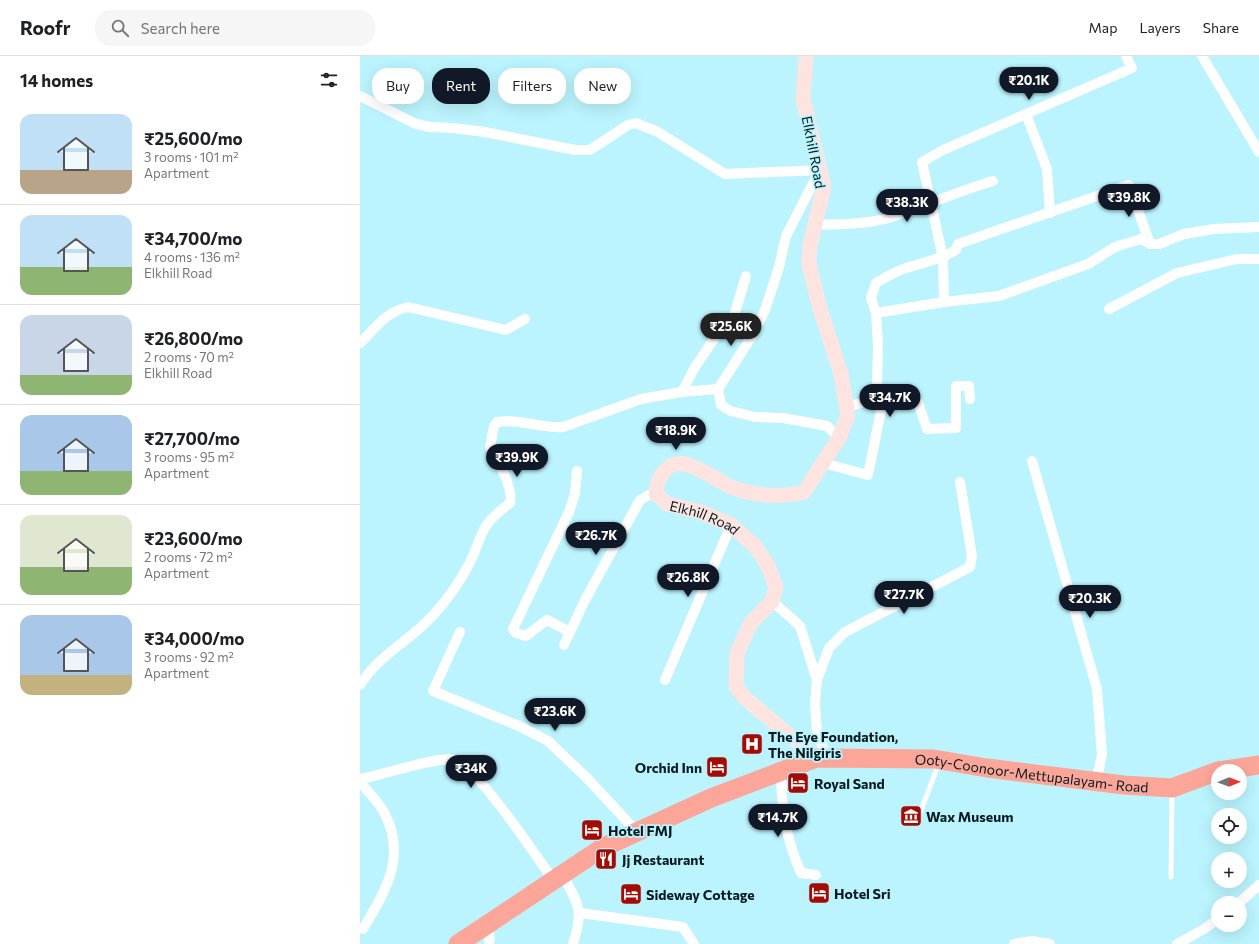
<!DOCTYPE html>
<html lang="en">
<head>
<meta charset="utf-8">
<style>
  :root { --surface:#fff; --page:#f6f6f6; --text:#202124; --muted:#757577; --line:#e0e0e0; --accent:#111827 }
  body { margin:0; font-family:Commissioner,sans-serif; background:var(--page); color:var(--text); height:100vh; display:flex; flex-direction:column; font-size:15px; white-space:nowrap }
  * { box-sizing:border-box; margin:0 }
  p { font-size:13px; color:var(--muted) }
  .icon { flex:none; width:22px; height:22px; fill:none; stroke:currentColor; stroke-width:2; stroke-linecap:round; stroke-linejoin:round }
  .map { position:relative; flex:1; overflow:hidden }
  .panel { display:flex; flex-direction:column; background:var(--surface); width:360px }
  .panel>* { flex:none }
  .top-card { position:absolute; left:12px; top:12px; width:380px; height:36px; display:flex; gap:8px }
  .needle { width:26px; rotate:89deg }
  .controls { position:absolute; left:851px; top:708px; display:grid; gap:8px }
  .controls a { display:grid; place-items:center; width:36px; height:36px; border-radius:50%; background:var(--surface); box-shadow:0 4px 16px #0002; font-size:20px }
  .price { position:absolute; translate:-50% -34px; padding:0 9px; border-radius:14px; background:var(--accent); color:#fff; font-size:13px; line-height:26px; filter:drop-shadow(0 1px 2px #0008) }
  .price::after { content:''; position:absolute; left:50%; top:24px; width:12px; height:9px; margin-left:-6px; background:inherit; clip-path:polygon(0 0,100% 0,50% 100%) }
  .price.selected { background:#222; color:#fff }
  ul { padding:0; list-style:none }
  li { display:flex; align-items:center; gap:12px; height:100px; padding:0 20px }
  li+li { border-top:1px solid var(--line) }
  li span { display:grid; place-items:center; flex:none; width:112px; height:80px; border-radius:12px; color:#555 }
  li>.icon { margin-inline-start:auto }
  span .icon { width:48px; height:48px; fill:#fffc; stroke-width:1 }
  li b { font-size:17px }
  h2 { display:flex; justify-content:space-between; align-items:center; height:48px; padding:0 20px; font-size:17px }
  .pill { padding:0 14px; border-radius:16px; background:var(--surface); box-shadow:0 4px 16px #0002; font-size:14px; line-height:36px }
  .pill.selected { background:var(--accent); color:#fff }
  header { display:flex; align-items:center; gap:24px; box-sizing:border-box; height:56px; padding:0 20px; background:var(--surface); border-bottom:1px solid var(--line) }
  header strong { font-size:19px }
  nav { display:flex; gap:22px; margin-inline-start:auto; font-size:14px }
  .search { width:280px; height:36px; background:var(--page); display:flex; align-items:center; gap:10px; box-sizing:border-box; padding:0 14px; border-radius:16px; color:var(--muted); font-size:15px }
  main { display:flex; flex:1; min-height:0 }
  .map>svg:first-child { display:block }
</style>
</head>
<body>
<header>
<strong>Roofr</strong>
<div class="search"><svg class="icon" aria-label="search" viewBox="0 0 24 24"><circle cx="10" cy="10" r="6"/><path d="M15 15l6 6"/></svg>Search here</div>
<nav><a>Map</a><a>Layers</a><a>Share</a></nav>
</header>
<main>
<section class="panel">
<h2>14 homes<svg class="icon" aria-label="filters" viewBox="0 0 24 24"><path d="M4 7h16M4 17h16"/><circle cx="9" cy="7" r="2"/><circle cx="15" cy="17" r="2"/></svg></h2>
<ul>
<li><span style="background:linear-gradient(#bfe0f5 70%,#b9a48a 0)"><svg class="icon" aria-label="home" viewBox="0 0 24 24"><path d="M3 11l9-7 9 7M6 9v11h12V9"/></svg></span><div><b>₹25,600/mo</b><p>3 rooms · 101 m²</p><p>Apartment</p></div></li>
<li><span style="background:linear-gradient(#bfe0f5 65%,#8fb573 0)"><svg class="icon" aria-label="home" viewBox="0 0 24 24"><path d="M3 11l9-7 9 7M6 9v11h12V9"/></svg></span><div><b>₹34,700/mo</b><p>4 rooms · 136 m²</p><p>Elkhill Road</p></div></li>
<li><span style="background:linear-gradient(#c9d6e8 75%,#8fb573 0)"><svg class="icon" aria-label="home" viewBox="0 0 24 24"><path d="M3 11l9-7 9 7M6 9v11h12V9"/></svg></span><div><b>₹26,800/mo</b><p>2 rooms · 70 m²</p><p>Elkhill Road</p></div></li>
<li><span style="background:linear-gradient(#a9c7e8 70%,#8fb573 0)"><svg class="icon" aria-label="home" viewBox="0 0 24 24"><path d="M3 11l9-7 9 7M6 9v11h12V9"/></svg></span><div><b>₹27,700/mo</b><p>3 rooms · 95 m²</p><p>Apartment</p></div></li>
<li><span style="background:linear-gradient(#dfe7d0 65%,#8fb573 0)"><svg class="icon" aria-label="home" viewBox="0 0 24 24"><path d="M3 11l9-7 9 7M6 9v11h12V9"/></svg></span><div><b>₹23,600/mo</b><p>2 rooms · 72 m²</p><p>Apartment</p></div></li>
<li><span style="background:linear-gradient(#a9c7e8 75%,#c2b280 0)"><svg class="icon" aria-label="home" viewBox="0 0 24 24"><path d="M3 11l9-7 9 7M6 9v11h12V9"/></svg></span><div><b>₹34,000/mo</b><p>3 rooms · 92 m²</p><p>Apartment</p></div></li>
</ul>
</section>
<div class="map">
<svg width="899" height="888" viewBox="0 0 899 888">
  <rect width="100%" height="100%" fill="#bbf4fe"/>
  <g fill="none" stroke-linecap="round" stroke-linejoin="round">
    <g stroke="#fff" stroke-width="5">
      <polyline points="560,757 579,707"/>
      <polyline points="811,821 812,735"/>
    </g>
    <g stroke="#fff" stroke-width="10">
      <polyline points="842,0 899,96"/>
      <polyline points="0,40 56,68 70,71 93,72 125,76 215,94 230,94 268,69 276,67 298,76 365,118 460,114 426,180 419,211 405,254 394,277 358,333 361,349 371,355 395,361 423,362 467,370 479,382"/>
      <polyline points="666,58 687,113 690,157"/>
      <path d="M455,169C480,168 507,169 531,161C566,150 598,135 633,125"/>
      <polyline points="584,246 583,202 562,106 583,94 772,12 766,0"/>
      <polyline points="749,253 817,217 877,203 899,203"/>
      <path d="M516,257L511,242L516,227C526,221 536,215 546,212C564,206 580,204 596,194L598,188L769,129L790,188"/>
      <path d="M0,287C17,271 24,257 48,251L146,274L165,263"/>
      <polyline points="322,336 335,311 358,277 374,260 386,220"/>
      <polyline points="486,351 508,345 517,334 518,289 516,257 584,246 639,240 728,208 755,191 781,183 790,188 799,188 824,178 854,173 899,171"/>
      <polyline points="672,405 737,633 742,699 736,726"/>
      <polyline points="463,407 508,419 523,345 557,343 567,373 596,372 596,330 609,330 610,343"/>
      <polyline points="412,545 440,570 457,624"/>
      <polyline points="100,576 73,635 159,670 188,685 227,722 277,776"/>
      <polyline points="210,576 187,564 166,580 156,577 153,573 209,456 215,438 217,415"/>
      <polyline points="204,589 225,544 280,444 296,435"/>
      <polyline points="305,624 371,469"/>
      <path d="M0,629C19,598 52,584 75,557C87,544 98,528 107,512C115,499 118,483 126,470C132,461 141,454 150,447C154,433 137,403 130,391L134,370L137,366C159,362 181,373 203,371L281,343L322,336L358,333"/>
      <polyline points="467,702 457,677 455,647 457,624 469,592 485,576 610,511 612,500 600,426"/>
      <path d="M421,714C421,751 426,783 441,817L456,819"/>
      <path d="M0,723C20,720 80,699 95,704C116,710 178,802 193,824"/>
      <path d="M0,726C8,736 19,746 25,758C47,803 25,835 3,873"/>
      <path d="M202,818C219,849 224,853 213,888"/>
      <polyline points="879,847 899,829"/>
      <polyline points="220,857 323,871 334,888"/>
      <polyline points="125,870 130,881 129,888"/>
      <polyline points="654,888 672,885 690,888"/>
      <polyline points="817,888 844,873 858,863"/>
    </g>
    <path stroke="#fee4e0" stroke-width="15" id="s1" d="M446,0L443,43L464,131L450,189L449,208L460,253L481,318L488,359L479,382L444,436C421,442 392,440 369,430C355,423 341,412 325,408C307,404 296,423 296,438L307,448L341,456L371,469L395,490L408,510L416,531L412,545L391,567L377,597L376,631L386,643L456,702"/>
    <g stroke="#fca699" stroke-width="19">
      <polyline points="859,715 899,709"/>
      <path id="s2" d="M98,888L242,792L351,742L456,702L574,703L627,712L764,729L812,732L858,715"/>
    </g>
  </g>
  <defs>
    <g id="hospital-square" transform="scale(1.15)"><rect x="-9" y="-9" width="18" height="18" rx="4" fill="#a30b05" stroke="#bbf4fe"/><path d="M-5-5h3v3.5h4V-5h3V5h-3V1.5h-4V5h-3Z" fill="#fff"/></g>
    <g id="hotel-square" transform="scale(1.15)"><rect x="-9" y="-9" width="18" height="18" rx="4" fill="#a30b05" stroke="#bbf4fe"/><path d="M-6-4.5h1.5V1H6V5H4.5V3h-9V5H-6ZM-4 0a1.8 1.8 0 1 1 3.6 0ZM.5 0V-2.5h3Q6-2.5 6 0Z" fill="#fff"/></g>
    <g id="museum-square" transform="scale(1.15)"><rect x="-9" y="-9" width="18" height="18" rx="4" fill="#a30b05" stroke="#bbf4fe"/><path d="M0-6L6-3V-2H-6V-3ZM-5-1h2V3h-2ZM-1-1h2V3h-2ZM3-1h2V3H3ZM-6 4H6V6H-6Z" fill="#fff"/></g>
    <g id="restaurant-square" transform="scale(1.15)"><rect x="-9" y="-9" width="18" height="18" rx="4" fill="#a30b05" stroke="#bbf4fe"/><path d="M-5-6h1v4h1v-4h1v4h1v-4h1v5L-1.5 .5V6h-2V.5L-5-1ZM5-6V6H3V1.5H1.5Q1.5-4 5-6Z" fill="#fff"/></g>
  </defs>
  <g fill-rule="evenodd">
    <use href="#hospital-square" x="392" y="688"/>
    <use href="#hotel-square" x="357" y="711"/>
    <use href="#hotel-square" x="438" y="727"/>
    <use href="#museum-square" x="551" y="760"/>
    <use href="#hotel-square" x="232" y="774"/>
    <use href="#restaurant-square" x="246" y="803"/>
    <use href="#hotel-square" x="459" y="837"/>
    <use href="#hotel-square" x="271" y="838"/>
  </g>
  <g text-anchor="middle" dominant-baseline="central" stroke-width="3.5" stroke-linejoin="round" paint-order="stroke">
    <g font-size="14" fill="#041a1e" stroke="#bbf4fe">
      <text transform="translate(454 96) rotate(79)">Elkhill Road</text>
      <text stroke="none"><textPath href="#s1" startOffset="686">Elkhill Road</textPath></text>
      <text stroke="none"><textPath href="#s2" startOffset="622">Ooty-Coonoor-Mettupalayam- Road</textPath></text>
    </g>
    <g font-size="14" font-weight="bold" fill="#041a1e" stroke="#bbf4fe" text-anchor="start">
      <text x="408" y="680">The Eye Foundation,<tspan x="408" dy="16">The Nilgiris</tspan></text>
      <text x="342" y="711" text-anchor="end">Orchid Inn</text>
      <text x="454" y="727">Royal Sand</text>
      <text x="566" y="760">Wax Museum</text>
      <text x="248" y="774">Hotel FMJ</text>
      <text x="262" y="803">Jj Restaurant</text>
      <text x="474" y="837">Hotel Sri</text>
      <text x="286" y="838">Sideway Cottage</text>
    </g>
  </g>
</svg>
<div class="controls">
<a><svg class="needle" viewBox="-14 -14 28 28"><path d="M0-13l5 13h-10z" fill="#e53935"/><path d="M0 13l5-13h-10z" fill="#757577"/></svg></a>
<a><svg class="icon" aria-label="locate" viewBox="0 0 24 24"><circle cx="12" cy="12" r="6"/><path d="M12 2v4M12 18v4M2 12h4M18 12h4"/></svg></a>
<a>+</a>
<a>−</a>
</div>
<b class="price" style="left:669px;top:45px">₹20.1K</b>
<b class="price" style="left:769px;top:162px">₹39.8K</b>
<b class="price" style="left:547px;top:167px">₹38.3K</b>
<b class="price selected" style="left:371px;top:291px">₹25.6K</b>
<b class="price" style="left:530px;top:362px">₹34.7K</b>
<b class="price" style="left:316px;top:395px">₹18.9K</b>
<b class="price" style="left:157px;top:422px">₹39.9K</b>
<b class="price" style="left:236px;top:500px">₹26.7K</b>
<b class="price" style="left:328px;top:542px">₹26.8K</b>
<b class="price" style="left:544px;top:559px">₹27.7K</b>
<b class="price" style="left:730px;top:563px">₹20.3K</b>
<b class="price" style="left:195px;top:676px">₹23.6K</b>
<b class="price" style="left:111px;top:733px">₹34K</b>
<b class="price" style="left:418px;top:782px">₹14.7K</b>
<div class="top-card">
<a class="pill">Buy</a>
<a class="pill selected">Rent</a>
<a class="pill">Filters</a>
<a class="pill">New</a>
</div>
</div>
</main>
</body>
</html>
